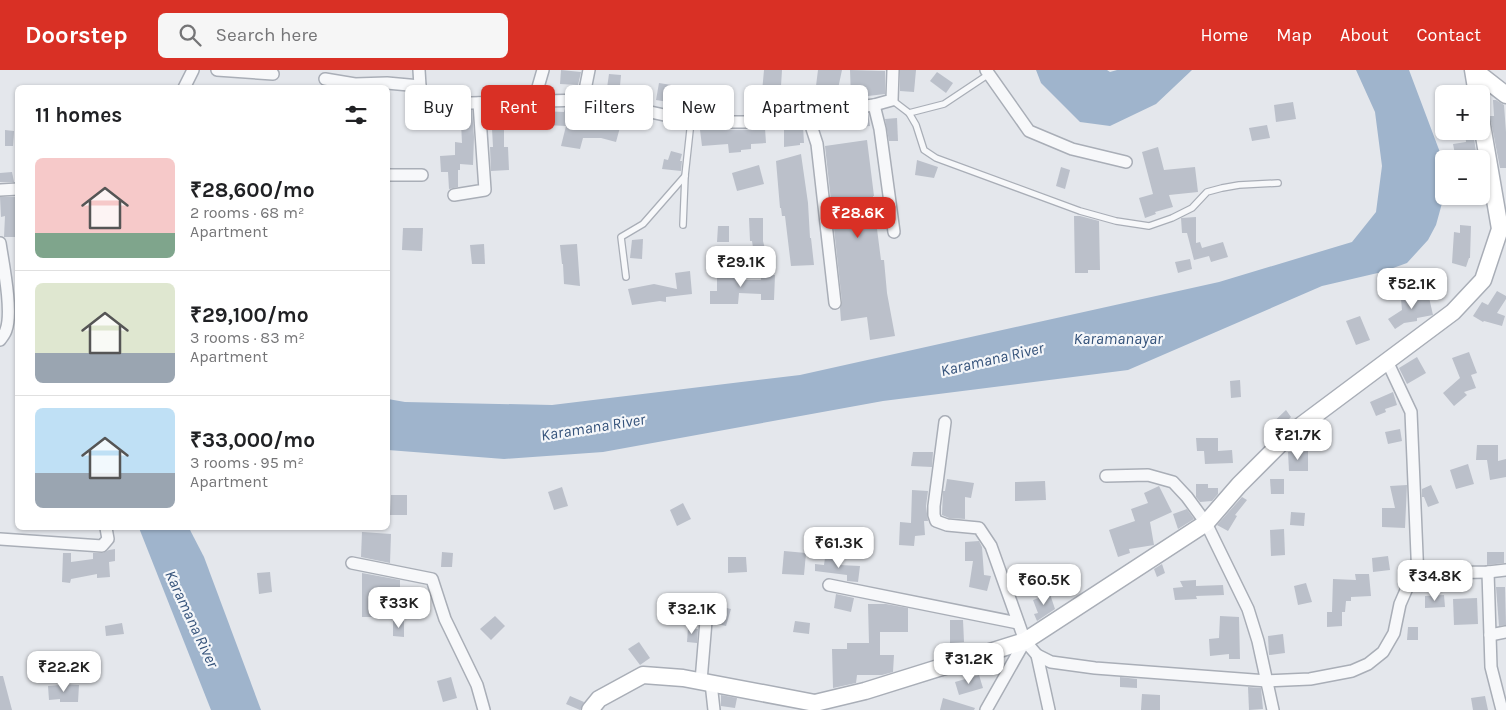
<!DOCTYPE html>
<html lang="en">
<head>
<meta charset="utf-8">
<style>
  :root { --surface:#fff; --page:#f6f6f6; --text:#202124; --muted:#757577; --line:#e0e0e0; --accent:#d93025 }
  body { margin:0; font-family:Karla,sans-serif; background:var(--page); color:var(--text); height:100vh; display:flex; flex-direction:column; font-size:19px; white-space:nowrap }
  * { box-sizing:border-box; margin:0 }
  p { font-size:16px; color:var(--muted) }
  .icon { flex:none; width:28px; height:28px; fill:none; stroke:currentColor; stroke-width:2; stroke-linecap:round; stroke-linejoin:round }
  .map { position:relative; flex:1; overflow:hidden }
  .details { position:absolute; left:15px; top:15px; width:375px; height:445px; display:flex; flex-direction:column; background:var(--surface); border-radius:8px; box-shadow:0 1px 4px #0004 }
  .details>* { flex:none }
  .hud { position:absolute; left:405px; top:15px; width:475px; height:45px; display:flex; gap:10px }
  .buttons { position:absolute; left:1435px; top:15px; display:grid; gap:10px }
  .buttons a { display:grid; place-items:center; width:55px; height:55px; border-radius:8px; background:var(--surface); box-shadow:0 1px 4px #0004; font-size:25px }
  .price { position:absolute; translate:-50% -42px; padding:0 11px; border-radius:10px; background:#fff; color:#222; font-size:16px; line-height:32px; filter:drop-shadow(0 1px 2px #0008) }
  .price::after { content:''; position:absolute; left:50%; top:30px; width:15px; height:11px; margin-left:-8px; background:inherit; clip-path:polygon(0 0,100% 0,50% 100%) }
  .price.active { background:var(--accent); color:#fff }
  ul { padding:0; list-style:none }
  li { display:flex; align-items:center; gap:15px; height:125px; padding:0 20px }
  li+li { border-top:1px solid var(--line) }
  li span { display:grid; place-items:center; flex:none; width:140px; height:100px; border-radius:8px; color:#555 }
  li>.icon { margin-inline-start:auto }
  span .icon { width:60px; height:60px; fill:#fffc; stroke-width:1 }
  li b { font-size:21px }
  h2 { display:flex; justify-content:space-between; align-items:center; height:60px; padding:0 20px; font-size:21px }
  .chip { padding:0 18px; border-radius:8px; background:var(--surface); box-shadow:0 1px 4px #0004; font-size:18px; line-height:45px }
  .chip.active { background:var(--accent); color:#fff }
  header { display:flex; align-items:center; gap:30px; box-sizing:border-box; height:70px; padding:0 25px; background:var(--accent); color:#fff }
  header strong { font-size:24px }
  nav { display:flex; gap:28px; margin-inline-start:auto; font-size:18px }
  .search { width:350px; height:45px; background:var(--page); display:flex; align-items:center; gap:12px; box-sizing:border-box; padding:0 18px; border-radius:8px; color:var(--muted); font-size:19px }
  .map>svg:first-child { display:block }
</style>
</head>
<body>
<header>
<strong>Doorstep</strong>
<div class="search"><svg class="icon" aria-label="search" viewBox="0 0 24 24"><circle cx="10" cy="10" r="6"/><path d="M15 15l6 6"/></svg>Search here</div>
<nav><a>Home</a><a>Map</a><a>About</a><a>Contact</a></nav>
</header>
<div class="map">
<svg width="1506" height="640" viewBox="0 0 1506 640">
  <rect width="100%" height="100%" fill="#e4e7ec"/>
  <g fill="#9fb4cc">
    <polygon points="1036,0 1107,0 1110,2 1117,0 1192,0 1156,34 1110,56 1080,52 1041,13"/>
    <polygon points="1356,0 1409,0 1444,93 1444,126 1436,155 1428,170 1407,193 1382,202 1322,216 1128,300 883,331 603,382 504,389 388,380 388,329 405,332 552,335 800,305 1219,212 1352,172 1376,142 1382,96 1375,42"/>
    <polygon points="139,458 189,458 204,487 261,640 211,640"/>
  </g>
  <g fill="#bbc0ca">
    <polygon points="561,0 581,2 578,15 560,14"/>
    <polygon points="764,0 782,0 781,16 816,16 818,0 842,0 836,28 822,28 808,25 808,28 770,28 777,34 760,34 760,21 762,22"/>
    <polygon points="850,0 885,1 885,24 868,26 868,28 851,28"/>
    <polygon points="900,0 916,0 914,22 900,21"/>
    <polygon points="937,2 953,13 946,23 930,11"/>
    <polygon points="609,4 621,5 619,27 606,25"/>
    <polygon points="659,13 684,17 681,34 656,30"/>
    <polygon points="1493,30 1496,30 1504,35 1506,62 1506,98 1500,98 1490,46 1494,46"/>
    <polygon points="1293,32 1296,49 1276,52 1274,35"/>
    <polygon points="565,38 587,39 586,48 606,51 606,47 622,50 616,72 601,68 583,68 580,79 561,76 566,56 546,55 527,59 525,48 542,44 542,41 564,42"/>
    <polygon points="472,40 474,67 473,95 460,94 460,100 458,100 458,117 449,119 448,102 441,102 440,86 455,85 455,72 462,73 461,53 454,53 454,41"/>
    <polygon points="491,40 504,40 504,77 508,77 509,100 491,101 490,77 493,77"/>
    <polygon points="868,43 870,56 820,60 817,49"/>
    <polygon points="897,48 898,71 889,71 885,49"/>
    <polygon points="800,53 803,56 804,73 800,73 800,75 784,77 784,56"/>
    <polygon points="1267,55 1270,68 1252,71 1249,58"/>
    <polygon points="765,58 766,73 751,74 751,79 741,80 741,82 729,83 728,74 702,76 700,60 748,60"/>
    <polygon points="5,60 14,61 13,76 5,76"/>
    <polygon points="1465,61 1473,61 1477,89 1456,89 1453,74 1466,72"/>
    <polygon points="867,70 874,126 873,126 877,159 881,190 884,190 887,223 895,266 870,270 867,247 841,251 840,238 842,232 825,76"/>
    <polygon points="1158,77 1164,100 1195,97 1198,122 1169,125 1173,137 1155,142 1156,144 1145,148 1139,128 1153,124 1142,82"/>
    <polygon points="671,81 682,84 680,91 682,91 681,101 662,99 664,89 668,90"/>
    <polygon points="801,84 808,133 810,168 811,168 814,195 791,196 785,146 782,146 781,138 780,138 776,91"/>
    <polygon points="917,90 938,97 934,108 915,105"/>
    <polygon points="759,95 764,114 737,121 732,103"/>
    <polygon points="1061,97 1070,100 1065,119 1056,116"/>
    <polygon points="12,102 14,112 0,112 0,103"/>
    <polygon points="0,127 17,127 18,167 4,167 5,146 1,147"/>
    <polygon points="1074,146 1080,146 1099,151 1100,200 1088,200 1088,203 1075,203"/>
    <polygon points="1196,147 1196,173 1200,172 1202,178 1223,172 1228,187 1211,192 1209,186 1194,190 1187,163 1182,163 1181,148"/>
    <polygon points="749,148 763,148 763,171 766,183 754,184 752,171 750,171"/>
    <polygon points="1460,155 1471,156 1470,188 1469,188 1466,197 1452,193 1454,162 1460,163"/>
    <polygon points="718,156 729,156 729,172 717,172"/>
    <polygon points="403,158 423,158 422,181 402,180"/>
    <polygon points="643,169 642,189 630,188 632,170"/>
    <polygon points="484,174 485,194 472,194 470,175"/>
    <polygon points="577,174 580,216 564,214 563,194 562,194 560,175"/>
    <polygon points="1190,189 1192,199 1178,203 1175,192"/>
    <polygon points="690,201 692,224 666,227 666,232 660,231 632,235 628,219 654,214 677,219 675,203"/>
    <polygon points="717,201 739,202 739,210 761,210 761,205 775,205 774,230 761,230 761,224 739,223 738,234 710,234 710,221 717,221"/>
    <polygon points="1497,221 1506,226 1506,229 1497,243 1505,246 1502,256 1484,251 1483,252 1473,246 1482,232 1488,235"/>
    <polygon points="1428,223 1433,245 1417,248 1417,251 1404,253 1395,259 1388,249 1402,240 1401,229 1416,228 1416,225"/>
    <polygon points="1360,246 1370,270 1356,275 1346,251"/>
    <polygon points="1469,282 1477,303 1471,305 1476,318 1464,322 1467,325 1454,336 1443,323 1460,308 1452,288"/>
    <polygon points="1417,287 1426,303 1407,314 1399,298"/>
    <polygon points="1240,310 1241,327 1231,328 1230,311"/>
    <polygon points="1393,322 1397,335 1385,339 1386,342 1376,346 1370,332"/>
    <polygon points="1286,340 1291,347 1285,353 1282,350 1286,355 1273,367 1266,359"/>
    <polygon points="1400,359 1402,371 1388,374 1385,362"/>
    <polygon points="1196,368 1218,368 1218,381 1232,380 1233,393 1205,394 1204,381 1197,381"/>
    <polygon points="1477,375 1498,375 1498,391 1506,389 1506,407 1490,410 1487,390 1476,390"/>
    <polygon points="1308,381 1308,401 1289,401 1288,382"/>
    <polygon points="913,382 933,382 932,397 911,396"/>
    <polygon points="1468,394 1474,414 1456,419 1450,400"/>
    <polygon points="947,409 974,413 971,428 965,427 965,449 949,448 942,445 943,421 945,421"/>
    <polygon points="1270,409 1284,409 1284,424 1271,424"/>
    <polygon points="1045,411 1046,430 1015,431 1015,412"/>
    <polygon points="1196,414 1208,414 1208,418 1218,418 1218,424 1212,431 1200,432 1196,427"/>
    <polygon points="1407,415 1405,458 1382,457 1382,438 1395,438 1390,416"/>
    <polygon points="1431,415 1439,433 1428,437 1424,427 1422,427 1422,419"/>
    <polygon points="1159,416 1172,442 1150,452 1154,475 1129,479 1130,483 1118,487 1109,460 1135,451 1131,439 1148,433 1144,423"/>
    <polygon points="562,417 568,436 554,440 548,422"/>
    <polygon points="912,420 928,421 926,436 928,451 924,451 925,465 915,466 914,476 899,475 900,452 911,453"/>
    <polygon points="391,425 407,425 407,445 390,445"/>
    <polygon points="1242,427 1247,430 1235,445 1237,446 1228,461 1217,455"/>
    <polygon points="683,433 691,449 677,456 670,440"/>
    <polygon points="1187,439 1194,449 1178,459 1173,444"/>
    <polygon points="1291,442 1305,443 1304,456 1290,455"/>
    <polygon points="1284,459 1285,485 1271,486 1270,460"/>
    <polygon points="362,462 391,464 390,493 361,487"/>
    <polygon points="979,471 982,477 984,505 991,506 987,521 969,517 973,491 965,491 965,472"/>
    <polygon points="115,479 115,491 109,492 110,507 97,508 97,504 71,509 70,513 62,512 63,483 71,483 71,492 93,489 93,483 102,483 109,480"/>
    <polygon points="784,481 806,483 804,505 782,504"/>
    <polygon points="442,482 453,483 452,497 441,497"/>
    <polygon points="1487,482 1504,482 1504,493 1487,495"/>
    <polygon points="1388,486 1390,500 1373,502 1372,488"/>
    <polygon points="728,487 746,487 747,502 728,503"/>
    <polygon points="825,488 841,490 840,495 860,496 858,512 847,511 847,505 815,501 815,494 824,495"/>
    <polygon points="1162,494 1165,503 1157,507 1154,499"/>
    <polygon points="1072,498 1081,510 1069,517 1068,515 1047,523 1040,506 1057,500 1059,506"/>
    <polygon points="270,502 272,522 259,524 257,503"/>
    <polygon points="362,503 400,510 400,521 390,521 391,547 362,547"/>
    <polygon points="1355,504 1369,504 1371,526 1351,527 1351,531 1346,531 1345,542 1342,542 1342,556 1327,557 1327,542 1332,542 1333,509 1356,510"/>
    <polygon points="1196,510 1196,516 1223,515 1224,525 1196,526 1197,529 1175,530 1173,518 1183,517 1180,511"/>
    <polygon points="1306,513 1312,532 1298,535 1294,516"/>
    <polygon points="1496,517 1505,517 1506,555 1499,556"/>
    <polygon points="836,524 854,528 851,542 834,538"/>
    <polygon points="1050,524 1055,539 1037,551 1034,544 1038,543 1033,530"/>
    <polygon points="1444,525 1445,537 1425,538 1425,526"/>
    <polygon points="1477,528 1478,554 1454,555 1453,529"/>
    <polygon points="868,534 886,534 908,538 908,562 880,562 880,585 894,585 893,602 882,605 857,605 856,613 833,618 832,579 847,579 847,573 869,573"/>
    <polygon points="718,536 731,539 726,556 713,553"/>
    <polygon points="495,546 505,556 491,570 480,559"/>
    <polygon points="1220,546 1239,547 1240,589 1229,589 1229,584 1210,586 1209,569 1219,568"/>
    <polygon points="950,550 963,550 964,572 950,573"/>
    <polygon points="393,551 404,551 404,567 393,566"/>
    <polygon points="795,551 810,553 809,564 793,562"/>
    <polygon points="122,553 124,564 106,566 105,556"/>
    <polygon points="1408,557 1418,557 1418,570 1407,570"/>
    <polygon points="688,558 698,559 697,573 687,572"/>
    <polygon points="1283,564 1285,583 1269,585 1268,566"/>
    <polygon points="639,572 650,588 640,595 628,579"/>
    <polygon points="979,605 983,618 959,625 955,612"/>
    <polygon points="0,606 3,606 12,640 0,640"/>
    <polygon points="451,607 457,628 443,632 437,611"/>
    <polygon points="1120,607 1137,609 1137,618 1120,617"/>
    <polygon points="61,614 79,615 78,632 60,632 60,629 49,630 48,616 61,615"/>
    <polygon points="1248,617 1261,618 1263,639 1249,640"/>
    <polygon points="1142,624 1160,625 1160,640 1141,640"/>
    <polygon points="721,625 737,628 735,638 721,636"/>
    <polygon points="570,626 584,632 580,640 566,634"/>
    <polygon points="1485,626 1488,640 1473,640 1471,628"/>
    <polygon points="943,628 975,638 974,640 940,640"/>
  </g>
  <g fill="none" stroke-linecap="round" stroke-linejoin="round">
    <g stroke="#a9aeb7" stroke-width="8">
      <g id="lane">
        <polyline points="892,30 909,43 916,55 924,80 936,88 1080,141 1116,151 1149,156 1172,148 1192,138 1207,122 1222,118 1239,115 1278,113"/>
        <polyline points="909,43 944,34 989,4"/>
        <polyline points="683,155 685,106 691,51"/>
        <polyline points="626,207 621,167 643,154 685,106"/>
      </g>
    </g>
    <g stroke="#a9aeb7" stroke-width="14">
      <g id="street">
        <polyline points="217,0 273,4"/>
        <polyline points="419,0 420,16 424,25 438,32 471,33 583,30 605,32 696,52 748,52 793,47 807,43 817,74 835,233"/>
        <polyline points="986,0 1029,61 1072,79 1126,92"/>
        <polyline points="325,9 355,14 387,13 420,16"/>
        <polyline points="184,18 193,0"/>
        <polyline points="583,30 589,0"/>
        <polyline points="534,31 543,0"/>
        <polyline points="874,35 880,59 894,162"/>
        <polyline points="807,43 874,35 892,30 893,0"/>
        <polyline points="388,105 422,105"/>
        <polyline points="0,120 18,119"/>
        <polyline points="454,125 485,120 479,33"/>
        <path d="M0,173C3,193 13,242 6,260C5,264 2,267 0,270"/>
        <polyline points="1387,291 1411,342 1418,509"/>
        <polyline points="945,352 934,436 934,445 936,451 947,455 979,458 991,476 1025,571 1037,585 1051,592 1095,598 1267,611 1310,609 1352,601 1368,594 1383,582 1394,563 1400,534 1407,518 1418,509 1432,503 1488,502 1506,500"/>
        <polyline points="1106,406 1148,405 1173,412 1187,427 1206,453 1248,539 1258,571 1273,640"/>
        <polyline points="0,469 102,476 108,469 106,458"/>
        <polyline points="352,493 432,509 445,549 477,615 484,640"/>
        <polyline points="1488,502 1491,597 1502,640"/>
        <polyline points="829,515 1018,553"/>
        <polyline points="1490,565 1506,562"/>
        <polyline points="1037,585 1049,640"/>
        <polyline points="701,611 707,539"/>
        <polyline points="711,613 714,640"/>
        <polyline points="986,640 1025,571"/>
      </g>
    </g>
    <g stroke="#a9aeb7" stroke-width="19">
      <g id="secondary">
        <polyline points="1473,0 1477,24"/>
        <polyline points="1474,0 1506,25"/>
        <polyline points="590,640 599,629 643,605 683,608 815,633 865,621 1025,571 1206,453 1239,415 1291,363 1453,242 1483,210 1500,159 1481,49"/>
      </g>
    </g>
    <use href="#lane" stroke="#f7f8fa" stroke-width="5.5"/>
    <use href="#street" stroke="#f7f8fa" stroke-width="11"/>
    <use href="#secondary" stroke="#fff" stroke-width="16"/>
  </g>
  <g text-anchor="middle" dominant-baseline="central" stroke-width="4.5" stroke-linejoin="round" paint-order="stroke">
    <g font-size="16" font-style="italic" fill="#34527a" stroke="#f4f6f9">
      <text x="1118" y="268">Karamanayar</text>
      <text transform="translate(992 289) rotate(-13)">Karamana River</text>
      <text transform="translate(593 357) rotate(-9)">Karamana River</text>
      <text transform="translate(192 549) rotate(65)">Karamana River</text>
    </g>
  </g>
</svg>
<div class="buttons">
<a>+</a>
<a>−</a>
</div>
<b class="price active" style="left:858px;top:169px">₹28.6K</b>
<b class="price" style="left:741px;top:218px">₹29.1K</b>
<b class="price" style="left:1412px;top:240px">₹52.1K</b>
<b class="price" style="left:1298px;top:391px">₹21.7K</b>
<b class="price" style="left:839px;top:499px">₹61.3K</b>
<b class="price" style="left:1435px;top:532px">₹34.8K</b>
<b class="price" style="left:1044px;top:536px">₹60.5K</b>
<b class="price" style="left:399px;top:559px">₹33K</b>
<b class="price" style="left:692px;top:565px">₹32.1K</b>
<b class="price" style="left:969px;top:615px">₹31.2K</b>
<b class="price" style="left:64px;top:623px">₹22.2K</b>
<div class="hud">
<a class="chip">Buy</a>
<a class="chip active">Rent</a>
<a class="chip">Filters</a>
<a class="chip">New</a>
<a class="chip">Apartment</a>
</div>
<section class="details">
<h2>11 homes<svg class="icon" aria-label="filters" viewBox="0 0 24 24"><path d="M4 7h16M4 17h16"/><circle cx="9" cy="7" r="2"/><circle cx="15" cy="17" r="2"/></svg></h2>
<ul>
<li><span style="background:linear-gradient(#f6c9c9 75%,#7fa58c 0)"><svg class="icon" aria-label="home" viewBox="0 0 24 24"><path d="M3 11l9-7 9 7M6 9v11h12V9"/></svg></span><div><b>₹28,600/mo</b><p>2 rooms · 68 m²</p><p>Apartment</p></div></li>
<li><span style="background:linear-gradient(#dfe7d0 70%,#9aa5b1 0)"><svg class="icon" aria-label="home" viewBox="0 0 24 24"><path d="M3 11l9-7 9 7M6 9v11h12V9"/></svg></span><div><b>₹29,100/mo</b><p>3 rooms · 83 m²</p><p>Apartment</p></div></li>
<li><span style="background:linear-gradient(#bfe0f5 65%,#9aa5b1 0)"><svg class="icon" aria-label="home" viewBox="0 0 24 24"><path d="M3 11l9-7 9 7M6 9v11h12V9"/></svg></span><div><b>₹33,000/mo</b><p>3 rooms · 95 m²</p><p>Apartment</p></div></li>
</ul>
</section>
</div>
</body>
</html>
